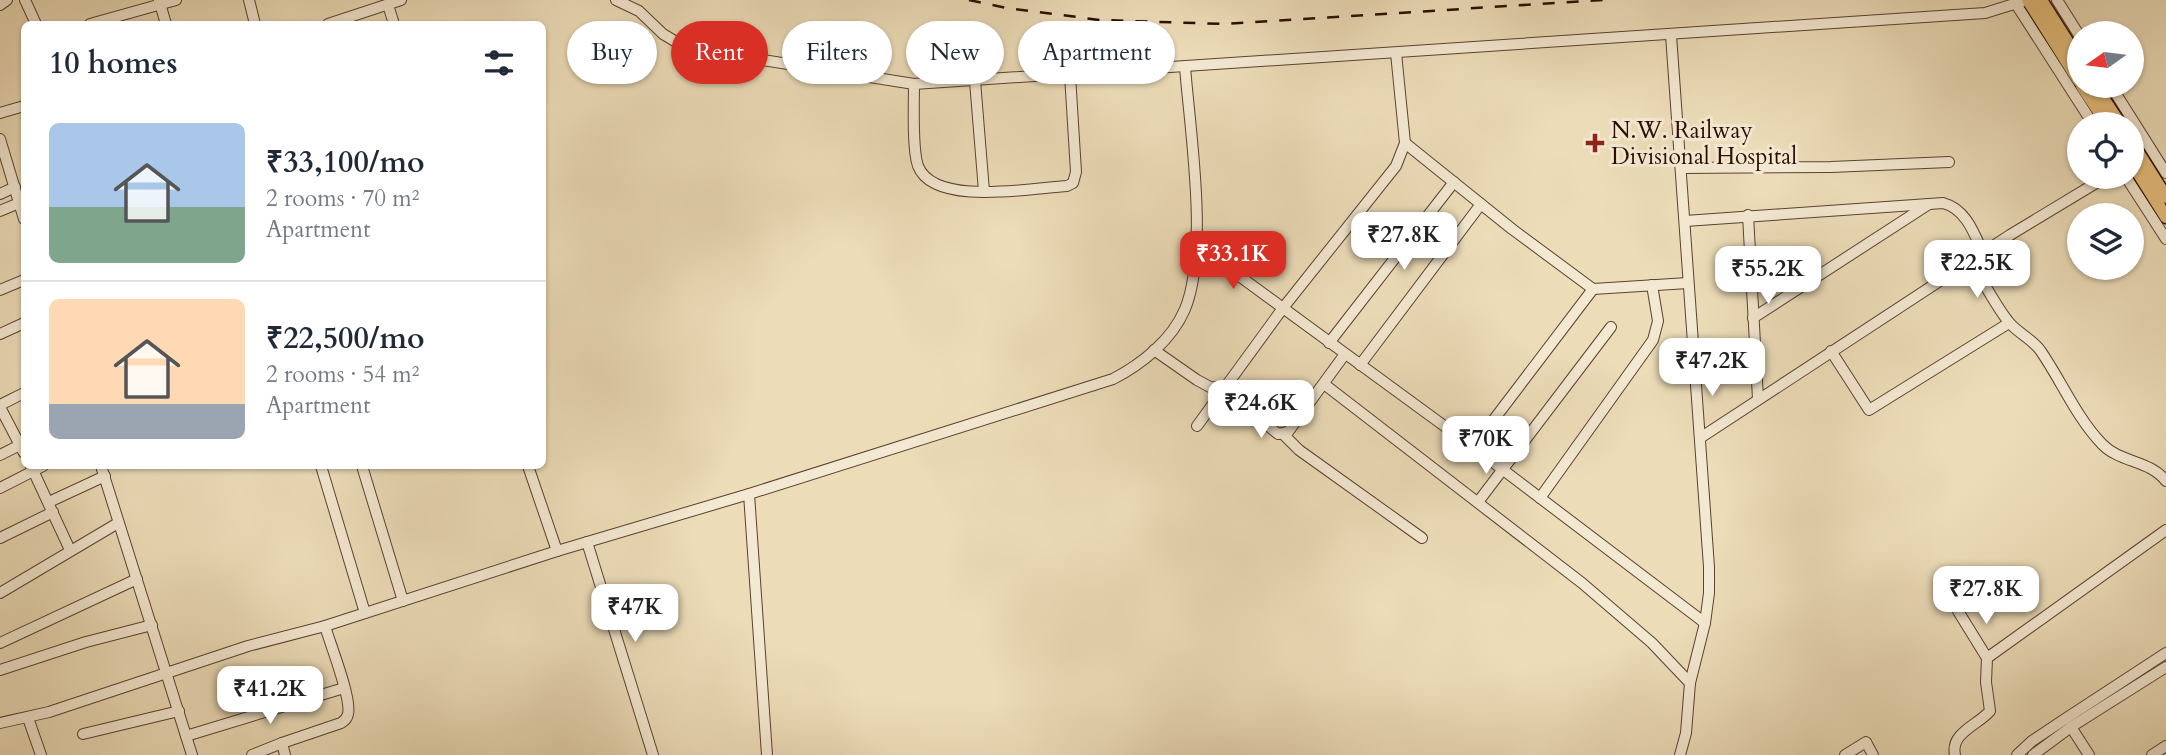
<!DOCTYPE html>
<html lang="en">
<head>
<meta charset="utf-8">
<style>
  :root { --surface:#fff; --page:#f2f2f3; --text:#1f2937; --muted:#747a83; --line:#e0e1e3; --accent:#d93025 }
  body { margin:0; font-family:Cardo,serif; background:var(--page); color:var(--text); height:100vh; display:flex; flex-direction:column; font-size:26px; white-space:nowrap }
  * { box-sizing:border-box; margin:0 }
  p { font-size:23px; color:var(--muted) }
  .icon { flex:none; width:38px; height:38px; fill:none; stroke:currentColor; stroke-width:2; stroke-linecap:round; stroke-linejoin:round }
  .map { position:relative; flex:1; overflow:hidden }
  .panel { position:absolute; left:21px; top:21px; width:525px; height:448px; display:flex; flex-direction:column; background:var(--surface); border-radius:10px; box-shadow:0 2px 5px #0004 }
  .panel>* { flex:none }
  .top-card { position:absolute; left:567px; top:21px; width:665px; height:63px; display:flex; gap:14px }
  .needle { width:46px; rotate:256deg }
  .tools { position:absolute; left:2067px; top:21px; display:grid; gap:14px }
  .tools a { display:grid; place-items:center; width:77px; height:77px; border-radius:50%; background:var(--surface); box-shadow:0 2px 5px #0004; font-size:35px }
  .price { position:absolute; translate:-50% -60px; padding:0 16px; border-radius:14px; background:#fff; color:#222; font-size:23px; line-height:46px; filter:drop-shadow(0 2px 4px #0008) }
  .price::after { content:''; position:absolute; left:50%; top:42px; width:21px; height:16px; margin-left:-10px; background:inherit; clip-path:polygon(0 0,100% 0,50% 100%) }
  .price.current { background:var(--accent); color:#fff }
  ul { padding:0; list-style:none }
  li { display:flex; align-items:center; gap:21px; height:175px; padding:0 28px }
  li+li { border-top:2px solid var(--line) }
  li span { display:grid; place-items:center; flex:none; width:196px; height:140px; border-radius:10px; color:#555 }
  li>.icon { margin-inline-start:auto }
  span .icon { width:84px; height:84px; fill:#fffc; stroke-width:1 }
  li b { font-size:30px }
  h2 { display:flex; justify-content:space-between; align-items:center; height:84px; padding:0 28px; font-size:30px }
  .pill { padding:0 24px; border-radius:32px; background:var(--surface); box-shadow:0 2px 5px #0004; font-size:24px; line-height:63px }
  .pill.current { background:var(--accent); color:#fff }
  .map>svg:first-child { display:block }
</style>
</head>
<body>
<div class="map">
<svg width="2166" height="755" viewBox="0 0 2166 755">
  <rect width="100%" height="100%" fill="#ecdcb8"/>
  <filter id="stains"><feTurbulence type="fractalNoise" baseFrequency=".00286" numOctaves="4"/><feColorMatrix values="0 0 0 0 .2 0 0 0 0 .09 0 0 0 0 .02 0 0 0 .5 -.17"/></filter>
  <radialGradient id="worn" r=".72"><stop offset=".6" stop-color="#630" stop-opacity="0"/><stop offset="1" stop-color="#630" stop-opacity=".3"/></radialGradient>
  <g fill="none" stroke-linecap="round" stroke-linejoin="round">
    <g stroke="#5b412e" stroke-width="12">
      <g id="minor">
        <polyline points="25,0 36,24"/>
        <polyline points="159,0 166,24"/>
        <polyline points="249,0 255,24"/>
        <polyline points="616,0 639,11 663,34 688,49 710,54 744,57 914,84 1985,13 2027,0"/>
        <polyline points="2057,0 2079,35"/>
        <polyline points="2016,4 2093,124"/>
        <polyline points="0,5 7,0"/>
        <polyline points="388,5 394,24"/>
        <polyline points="90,24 176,0"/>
        <polyline points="328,24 401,0"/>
        <polyline points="1671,35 1709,567 1709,593 1705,623 1690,683 1686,733 1680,755"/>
        <polyline points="975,81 984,191"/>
        <path d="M914,84C914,104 912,149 918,166C934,207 1032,188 1067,186L1073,183L1076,172L1070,75"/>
        <polyline points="2111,86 2166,173"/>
        <polyline points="0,113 24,106"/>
        <polyline points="0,139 24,219"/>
        <polyline points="1405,143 1512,229 1593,289 1473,447"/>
        <polyline points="1681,168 1831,167 1949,162"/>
        <polyline points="2126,177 2166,239"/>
        <polyline points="0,194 15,187"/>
        <polyline points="0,211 19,203"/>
        <polyline points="1748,215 1758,399"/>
        <path d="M1685,221L1943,203C1966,209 1974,233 1983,253"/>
        <polyline points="1196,251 1216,259 1473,447 1705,623"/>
        <path d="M1971,261C1983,281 1994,303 2008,321C2016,332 2031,338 2040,350C2061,380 2076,417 2102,444C2120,463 2150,460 2166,481"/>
        <polyline points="1593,289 1688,283"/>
        <polyline points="0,290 24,280"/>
        <polyline points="1753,318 1929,204"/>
        <polyline points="0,334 24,323"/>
        <polyline points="1329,343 1454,182"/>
        <polyline points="1154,350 1197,380 1210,387 1223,388 1278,434 1288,432 1345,354"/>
        <polyline points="1831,351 1869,410 2009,323"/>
        <polyline points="1360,365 1481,204"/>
        <polyline points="1324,384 1582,583 1652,643 1690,683"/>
        <polyline points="0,405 24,393"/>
        <polyline points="0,407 24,453"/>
        <polyline points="1197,426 1283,308 1396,166 1405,143 1396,53"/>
        <polyline points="1283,434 1299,450 1422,538"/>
        <polyline points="1700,438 2010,235 2106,177"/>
        <polyline points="0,455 20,445"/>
        <polyline points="31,466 70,550"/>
        <polyline points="101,466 192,755"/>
        <polyline points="321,466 365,613"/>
        <polyline points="362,466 403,601"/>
        <polyline points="528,466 557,551"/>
        <polyline points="0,488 43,466"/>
        <polyline points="749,494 767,755"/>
        <polyline points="1540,498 1653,340 1658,321 1652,285"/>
        <polyline points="49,502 105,476"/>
        <polyline points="1478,502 1611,327"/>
        <polyline points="0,538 53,512"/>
        <polyline points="587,542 653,755"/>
        <polyline points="0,593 118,523"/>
        <polyline points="0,643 137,579"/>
        <polyline points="1987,658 2166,530"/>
        <polyline points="0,670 86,642 152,625"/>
        <polyline points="28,718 41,755"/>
        <path d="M0,723L49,712L248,646L325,626L557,551L749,494L1113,379C1142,364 1172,340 1185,309C1209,250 1190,131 1185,67"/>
        <polyline points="2071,727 2089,755"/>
        <polyline points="83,734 179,711"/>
        <polyline points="186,736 344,688"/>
        <polyline points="252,755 282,743"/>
        <path d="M285,755L282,743L341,723C345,720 347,719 348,714C352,698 330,644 325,626"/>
        <polyline points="1845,755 1866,742 1873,755"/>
        <path d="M1955,755C1950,733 1978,725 1990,711L1986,682L1987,658L1958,611"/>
        <polyline points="2017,755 2032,741 2065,719 2166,653"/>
        <polyline points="2033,755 2071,727 2166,667"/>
        <polyline points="2152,755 2166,746"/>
      </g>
    </g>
    <g stroke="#2b0d00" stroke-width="15">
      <g id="major">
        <polyline points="2028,0 2079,81"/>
        <polyline points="2041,0 2079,60"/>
        <polyline points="2082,86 2107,124"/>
        <polyline points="2095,86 2120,124"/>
        <polyline points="2132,143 2166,197"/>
        <polyline points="2132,163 2166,217"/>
      </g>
    </g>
    <use href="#minor" stroke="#f3e8d1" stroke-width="10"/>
    <use href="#major" stroke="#e6be7c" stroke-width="12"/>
    <polyline stroke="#2b0d00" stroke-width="2.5" stroke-dasharray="12 12" stroke-linecap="butt" points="969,0 1007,8 1100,20 1224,24 1603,0"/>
  </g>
  <path fill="#8f2418" stroke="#f3e8d1" stroke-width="2.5" d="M1591.5 132.5h7v7h7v7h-7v7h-7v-7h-7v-7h7z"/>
  <g text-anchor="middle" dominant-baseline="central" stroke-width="6" stroke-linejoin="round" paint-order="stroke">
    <g font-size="23" fill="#2b0d00" stroke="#f3e8d1" text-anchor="start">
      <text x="1611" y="130">N.W. Railway<tspan x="1611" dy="26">Divisional Hospital</tspan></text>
    </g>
  </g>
  <rect width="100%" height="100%" filter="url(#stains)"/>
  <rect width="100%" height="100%" fill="url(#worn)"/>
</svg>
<div class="tools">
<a><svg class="needle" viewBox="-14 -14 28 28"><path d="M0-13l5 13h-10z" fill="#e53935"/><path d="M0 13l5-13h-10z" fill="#747a83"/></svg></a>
<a><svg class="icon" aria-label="locate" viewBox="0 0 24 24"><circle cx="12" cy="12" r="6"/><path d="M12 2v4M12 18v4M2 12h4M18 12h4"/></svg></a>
<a><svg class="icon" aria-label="layers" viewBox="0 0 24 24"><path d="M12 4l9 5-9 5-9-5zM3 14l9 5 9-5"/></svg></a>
</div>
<b class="price" style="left:1404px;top:272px">₹27.8K</b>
<b class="price current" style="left:1233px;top:291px">₹33.1K</b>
<b class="price" style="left:1977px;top:300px">₹22.5K</b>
<b class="price" style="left:1768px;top:306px">₹55.2K</b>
<b class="price" style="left:1712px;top:398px">₹47.2K</b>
<b class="price" style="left:1261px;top:440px">₹24.6K</b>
<b class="price" style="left:1486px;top:476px">₹70K</b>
<b class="price" style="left:1986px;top:626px">₹27.8K</b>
<b class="price" style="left:635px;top:644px">₹47K</b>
<b class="price" style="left:270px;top:726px">₹41.2K</b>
<div class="top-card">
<a class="pill">Buy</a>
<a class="pill current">Rent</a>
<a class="pill">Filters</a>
<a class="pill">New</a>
<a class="pill">Apartment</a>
</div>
<section class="panel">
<h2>10 homes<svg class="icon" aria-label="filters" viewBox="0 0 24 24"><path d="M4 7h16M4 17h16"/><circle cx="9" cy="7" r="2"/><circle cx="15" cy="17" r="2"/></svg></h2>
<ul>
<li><span style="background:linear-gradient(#a9c7e8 60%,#7fa58c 0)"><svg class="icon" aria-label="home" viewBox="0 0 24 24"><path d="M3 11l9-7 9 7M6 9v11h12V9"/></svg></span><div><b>₹33,100/mo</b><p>2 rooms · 70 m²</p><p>Apartment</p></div></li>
<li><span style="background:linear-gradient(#ffd9b3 75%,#9aa5b1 0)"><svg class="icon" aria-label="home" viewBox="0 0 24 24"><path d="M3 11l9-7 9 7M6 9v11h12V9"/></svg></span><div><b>₹22,500/mo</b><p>2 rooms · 54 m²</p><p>Apartment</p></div></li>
</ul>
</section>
</div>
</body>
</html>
